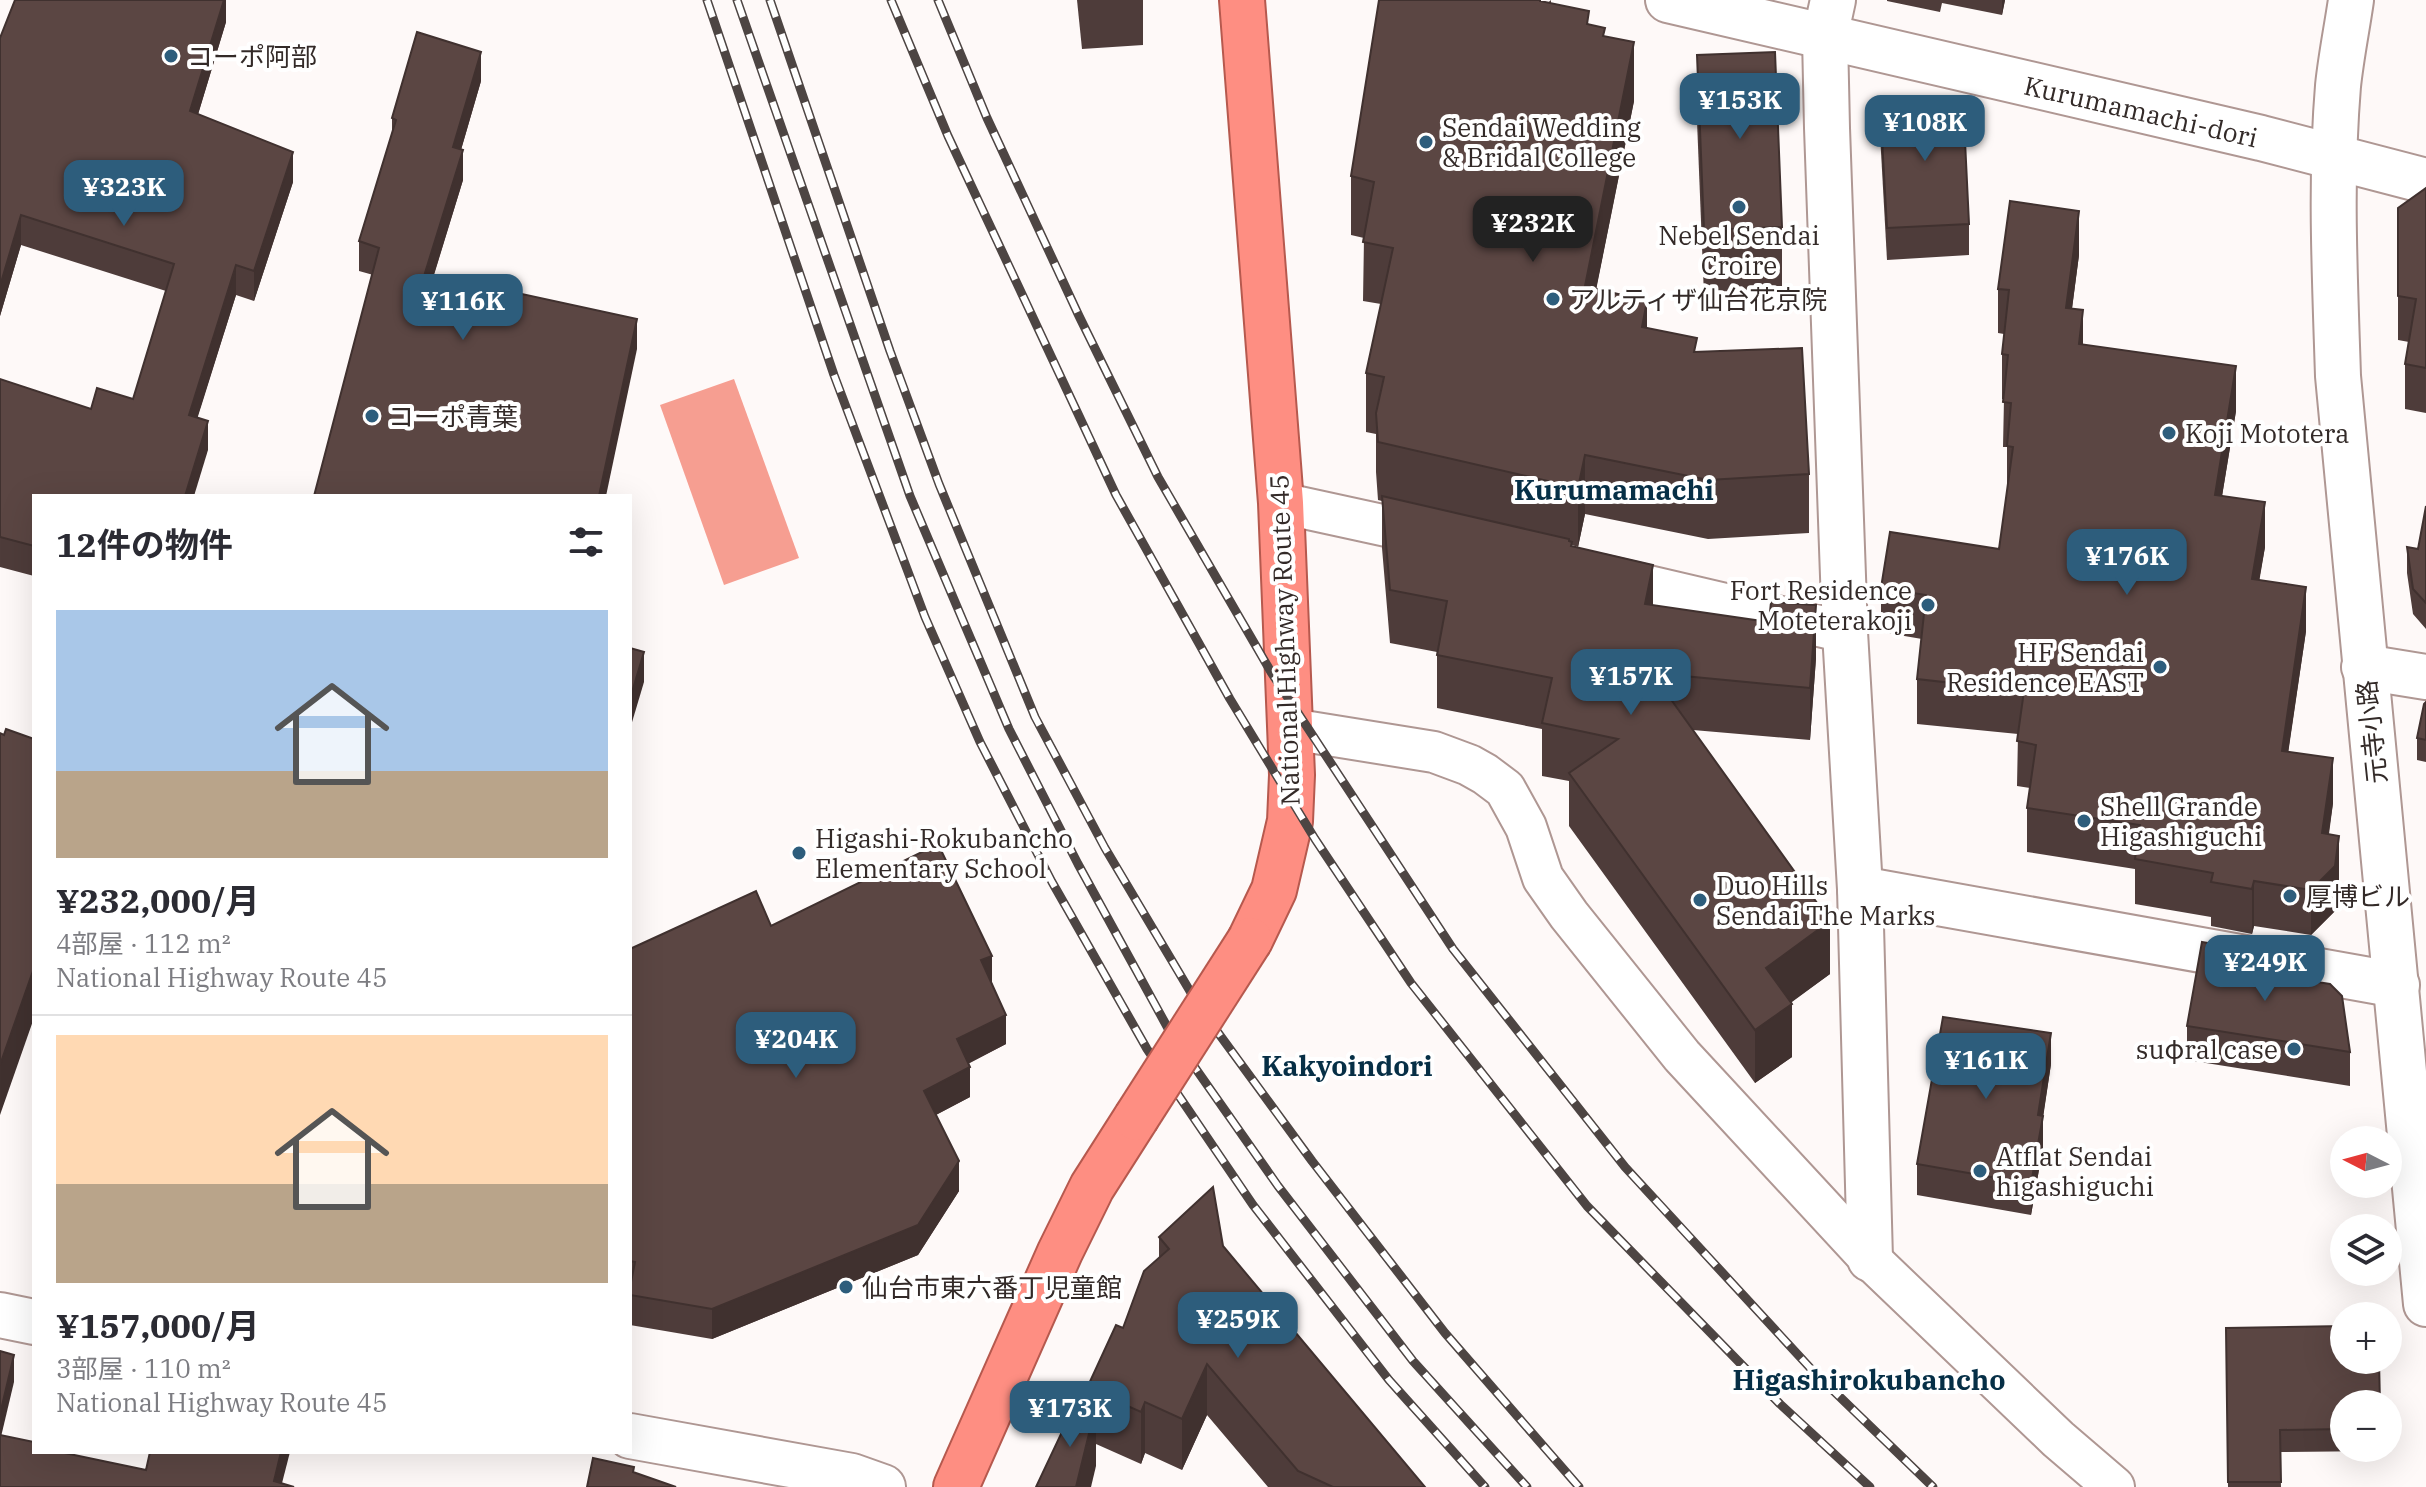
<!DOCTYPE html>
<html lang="ja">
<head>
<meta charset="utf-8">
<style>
  :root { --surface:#fff; --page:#f2f2f3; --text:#2b2b33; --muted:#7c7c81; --line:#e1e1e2; --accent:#2d5d7c }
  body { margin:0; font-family:"IBM Plex Serif","Noto Sans JP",serif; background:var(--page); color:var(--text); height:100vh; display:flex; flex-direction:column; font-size:30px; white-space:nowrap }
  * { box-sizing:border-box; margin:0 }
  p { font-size:26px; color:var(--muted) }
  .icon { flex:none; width:44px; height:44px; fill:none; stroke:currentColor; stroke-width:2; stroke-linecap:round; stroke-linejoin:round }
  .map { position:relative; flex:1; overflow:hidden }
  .sheet { position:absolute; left:32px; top:494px; width:600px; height:960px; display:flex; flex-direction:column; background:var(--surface); border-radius:0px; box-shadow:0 8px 32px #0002 }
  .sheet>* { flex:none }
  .needle { width:52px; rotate:276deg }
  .buttons { position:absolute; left:2330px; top:1126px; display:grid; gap:16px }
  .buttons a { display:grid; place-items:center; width:72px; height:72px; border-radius:50%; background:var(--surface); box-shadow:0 8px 32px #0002; font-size:40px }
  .price { position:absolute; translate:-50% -68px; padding:0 18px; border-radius:16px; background:var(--accent); color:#fff; font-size:26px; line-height:52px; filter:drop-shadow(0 2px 4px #0008) }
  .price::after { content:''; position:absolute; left:50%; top:48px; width:24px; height:18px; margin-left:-12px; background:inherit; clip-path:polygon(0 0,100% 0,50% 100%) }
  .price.selected { background:#222; color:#fff }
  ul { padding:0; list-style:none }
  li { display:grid; align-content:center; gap:16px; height:424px; padding:0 24px }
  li+li { border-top:2px solid var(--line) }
  li span { display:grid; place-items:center; height:248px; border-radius:0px; color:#555 }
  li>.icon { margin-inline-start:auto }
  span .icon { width:144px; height:144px; fill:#fffc; stroke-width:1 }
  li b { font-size:34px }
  h2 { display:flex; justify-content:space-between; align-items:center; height:96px; padding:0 24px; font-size:34px }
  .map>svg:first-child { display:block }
</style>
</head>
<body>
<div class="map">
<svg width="2426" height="1487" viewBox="0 0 2426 1487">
  <rect width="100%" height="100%" fill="#fef9f8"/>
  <polygon fill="#f69e91" points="734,379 799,558 724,585 660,405"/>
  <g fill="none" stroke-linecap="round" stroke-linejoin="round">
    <g stroke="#af9793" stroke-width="44">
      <g id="minor">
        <polyline points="1281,503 1437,537"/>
        <polyline points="1601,575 1845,632"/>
        <polyline points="1291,729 1434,752 1469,765 1485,774 1505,789 1526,827 1543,878 1569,915 1682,1056 1870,1259 2058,1439 2114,1487"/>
      </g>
    </g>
    <g stroke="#af9793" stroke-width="48">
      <g id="tertiary">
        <polyline points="1668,0 2261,138 2426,181"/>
        <polyline points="1833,0 1825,37 1827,128 1845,632 1860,889 1870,1259"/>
        <path d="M2351,0C2347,28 2341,57 2338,86C2330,182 2335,280 2338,376L2426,1304"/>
        <polyline points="2364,667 2426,677"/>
        <polyline points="1860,889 2397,985"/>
        <polyline points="0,1315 34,1322"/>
        <polyline points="630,1436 852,1476 883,1487"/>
      </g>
    </g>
    <g stroke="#b6594e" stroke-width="48">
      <g id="trunk">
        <polyline points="1242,0 1281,503 1292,775 1290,821 1274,890 1250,940"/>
        <polyline points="956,1487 1060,1252 1092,1187 1136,1118"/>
      </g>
    </g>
    <use href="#minor" stroke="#fff" stroke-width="40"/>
    <use href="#tertiary" stroke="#fff" stroke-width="44"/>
    <use href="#trunk" stroke="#fe8e82" stroke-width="44"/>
    <g stroke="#4d4543" stroke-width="9">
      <g id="rail">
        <polyline points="707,0 834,375 925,617 980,742 1052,882 1147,1049 1253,1205 1389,1380 1485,1487"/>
        <polyline points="737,0 910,496 1009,729 1078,864 1170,1032 1278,1186 1413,1361 1527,1487"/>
        <polyline points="770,0 890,351 939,484 1035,717 1105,848 1200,1008 1312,1161 1445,1333 1579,1487"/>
        <polyline points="891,0 948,136 1116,495 1230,699 1315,839 1411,983 1587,1206 1780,1404 1870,1487"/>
        <polyline points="938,0 987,118 1079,316 1158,477 1271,672 1453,949 1625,1167 1813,1371 1933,1487"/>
      </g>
    </g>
    <use href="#rail" stroke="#fff" stroke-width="6" stroke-dasharray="18" stroke-linecap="butt"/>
    <g stroke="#b6594e" stroke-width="48" stroke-linecap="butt">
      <polyline id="trunk-bridge" points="1136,1118 1250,940"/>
    </g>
    <use href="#trunk-bridge" stroke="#fe8e82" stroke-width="44"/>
  </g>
  <g fill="#4e3c3a">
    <polygon points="226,0 226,22 198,114 293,182 254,301 236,295 197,418 208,450 34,496 34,576 0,567 0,379 91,409 133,399 166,291 21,245 0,316 0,38"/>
    <polygon points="1077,0 1143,0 1143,45 1082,49"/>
    <polygon points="1551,0 1551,3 1589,24 1605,37 1634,101 1596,289 1647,328 1697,352 1809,474 1809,533 1708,539 1585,514 1578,547 1572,545 1572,547 1653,605 1816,658 1810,740 1693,730 1830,974 1791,1002 1792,1057 1755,1083 1569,826 1569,781 1542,776 1542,729 1437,708 1437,652 1390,643 1382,548 1382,501 1378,500 1376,472 1376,434 1366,432 1366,373 1381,304 1363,301 1364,238 1351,235 1351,176"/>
    <polygon points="1887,0 2005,0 2002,15 1942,3 1940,12 1887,1"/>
    <polygon points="1697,55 1782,227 1782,293 1704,296 1697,121"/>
    <polygon points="481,81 461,150 463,180 434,275 637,349 359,271 359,241 392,134 392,118"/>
    <polygon points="1880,103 1969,224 1969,255 1887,260 1880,134"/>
    <polygon points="2426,188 2426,413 2405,409 2405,364 2409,342 2398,340 2398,208"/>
    <polygon points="2079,255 2072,309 2083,345 2236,411 2222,496 2265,547 2259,580 2306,631 2288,752 2333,803 2329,834 2339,880 2335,911 2311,935 2254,926 2252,934 2211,926 2211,917 2135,904 2135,869 2027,852 2027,808 2030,788 2017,786 2018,734 1917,724 1917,679 1922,639 1881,632 1881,588 1999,549 2007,491 2007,447 2003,447 2004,399 2002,399 2002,354 2004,334 1998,333 1998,289"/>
    <polygon points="2426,506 2426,629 2413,614 2407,573 2407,547 2418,549"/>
    <polygon points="2426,702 2426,762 2417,760 2417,738"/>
    <polygon points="771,926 992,983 1006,1044 968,1064 970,1097 936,1115 959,1191 918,1255 712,1339 630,1325 630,949"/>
    <polygon points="2243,970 2350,1052 2350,1086 2187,1060 2187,1026"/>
    <polygon points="2051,1064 2043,1116 2043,1147 2031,1215 1917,1195 1917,1164"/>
    <polygon points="1159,1237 1223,1246 1425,1487 1268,1487 1207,1415 1182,1470 1145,1453 1141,1464 1096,1444 1096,1466 1087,1401 1087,1388 1123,1328 1159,1259"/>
    <polygon points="2226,1328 2344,1404 2344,1448 2380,1448 2380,1451 2280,1452 2281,1487 2228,1487"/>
  </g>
  <g fill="#40312f">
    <polygon points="224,0 226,0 226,22 190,141 190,111"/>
    <polygon points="2002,0 2005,0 2002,15"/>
    <polygon points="1634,42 1634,101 1585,345 1585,286"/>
    <polygon points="481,52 481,81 453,177 453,147"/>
    <polygon points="463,150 463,180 425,303 425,273"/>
    <polygon points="293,152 293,182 254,301 254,271"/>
    <polygon points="2079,211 2079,255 2066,353 2066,308"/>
    <polygon points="21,215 21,245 0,316 0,286"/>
    <polygon points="236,265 236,295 189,445 189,415"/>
    <polygon points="1647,301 1647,360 1642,327"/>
    <polygon points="2083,310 2083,355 2079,344"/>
    <polygon points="637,319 637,349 606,496 599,496"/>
    <polygon points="2236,366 2236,411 2215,539 2215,495"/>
    <polygon points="208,421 208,450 194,496 185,496"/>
    <polygon points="1585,455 1585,514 1578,547 1578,488"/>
    <polygon points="2265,502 2265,547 2252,624 2252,579"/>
    <polygon points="1653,565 1653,618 1645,604"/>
    <polygon points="2306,587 2306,631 2282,795 2282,751"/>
    <polygon points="1816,605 1816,658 1810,740 1810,688"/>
    <polygon points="644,652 644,682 630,729 630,699"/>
    <polygon points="2333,758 2333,803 2322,878 2322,833"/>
    <polygon points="2339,836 2339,880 2335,911 2311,935 2311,890"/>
    <polygon points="2254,881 2254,926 2252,934 2252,889"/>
    <polygon points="1830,921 1830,974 1766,1021 1766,968"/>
    <polygon points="2243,949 2243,983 2240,970"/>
    <polygon points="992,956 992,986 981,960"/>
    <polygon points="34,968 34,1018 0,1115 0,1065"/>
    <polygon points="1792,1004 1792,1057 1755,1083 1755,1030"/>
    <polygon points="1006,1015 1006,1044 957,1069 957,1039"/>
    <polygon points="2051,1033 2051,1064 2043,1118 2043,1116 2043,1147 2031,1215 2031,1184 2038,1115"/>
    <polygon points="970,1067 970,1097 924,1121 924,1091"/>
    <polygon points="959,1161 959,1191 918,1255 712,1339 712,1309"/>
    <polygon points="14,1355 14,1382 0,1441 0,1414"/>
    <polygon points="1207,1364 1207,1415 1182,1470 1182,1419"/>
    <polygon points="1145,1402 1145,1453 1141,1464 1141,1412"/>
    <polygon points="1096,1405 1096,1466 1091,1487 1076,1487"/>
    <polygon points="281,1452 290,1452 281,1487 274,1481"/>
  </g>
  <g fill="#5b4643" stroke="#40312f" stroke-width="2">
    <polygon points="15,0 224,0 190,111 293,152 254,271 236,265 189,415 208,421 185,496 34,496 34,546 0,537 0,379 91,409 97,388 133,399 174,264 21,215 0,286 0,38"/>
    <polygon points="1379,0 1540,0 1540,1 1589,11 1587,24 1605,28 1603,36 1634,42 1585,286 1647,301 1642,327 1697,338 1694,352 1802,348 1809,474 1708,480 1585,455 1578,488 1378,442 1376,413 1384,377 1366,373 1393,248 1363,242 1374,182 1351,176"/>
    <polygon points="417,32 481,52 453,147 463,150 425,273 637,319 599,496 314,496 379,248 359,241 396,120 392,118"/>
    <polygon points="1775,52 1782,227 1704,230 1697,55"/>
    <polygon points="1963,99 1969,224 1887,228 1880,103"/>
    <polygon points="2426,188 2426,368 2405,364 2416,299 2398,296 2398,208"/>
    <polygon points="2010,201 2079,211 2066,308 2083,310 2079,344 2236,366 2215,495 2265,502 2252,579 2306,587 2282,751 2333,758 2322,833 2339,836 2335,866 2311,890 2254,881 2252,889 2211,882 2213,873 2135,859 2140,825 2027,808 2036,745 2017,741 2024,691 1917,679 1926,595 1881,588 1890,532 1999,549 2013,447 2007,446 2011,403 2003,402 2008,355 2002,354 2009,290 1998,289"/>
    <polygon points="1382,496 1569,539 1569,541 1572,542 1571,546 1653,565 1645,604 1769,622 1771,602 1816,605 1810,688 1652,673 1830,921 1766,968 1792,1004 1755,1030 1569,773 1618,739 1542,723 1552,678 1437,655 1447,601 1390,590"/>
    <polygon points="2426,506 2426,603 2413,589 2407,547 2418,549"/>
    <polygon points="630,648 644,652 630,699"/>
    <polygon points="2426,702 2426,740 2417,738 2424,704"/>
    <polygon points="6,729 34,739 34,968 0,1065 0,733 4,735"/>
    <polygon points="938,844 992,956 981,960 1006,1015 957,1039 970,1067 924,1091 959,1161 918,1225 712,1309 630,1295 630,1287 635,1262 630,1261 630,949 756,891 771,926"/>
    <polygon points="2202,942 2243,949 2240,970 2330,984 2342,996 2350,1052 2187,1026"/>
    <polygon points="1943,1017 2051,1033 2038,1115 2043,1116 2031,1184 1917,1164"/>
    <polygon points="1213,1187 1223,1246 1425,1487 1333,1487 1298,1471 1207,1364 1182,1419 1145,1402 1141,1412 1087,1388 1116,1325 1123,1328 1144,1271 1169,1249 1159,1237"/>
    <polygon points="2344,1326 2344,1360 2379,1360 2380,1404 2344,1404 2344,1429 2280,1430 2281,1482 2228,1482 2226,1328"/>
    <polygon points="0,1351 14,1355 0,1414"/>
    <polygon points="1078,1398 1096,1405 1076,1487 1036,1487"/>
    <polygon points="0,1435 34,1442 34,1452 60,1452 146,1470 150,1452 281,1452 274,1481 294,1487 0,1487"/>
    <polygon points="593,1458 634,1467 633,1472 676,1487 587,1487"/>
  </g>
  <g fill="#2d5d7c" stroke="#fff" stroke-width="3">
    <circle cx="171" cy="56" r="8"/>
    <circle cx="1426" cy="142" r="8"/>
    <circle cx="1739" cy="207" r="8"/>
    <circle cx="1553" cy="299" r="8"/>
    <circle cx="372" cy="416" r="8"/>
    <circle cx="2169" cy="433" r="8"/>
    <circle cx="1928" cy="605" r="8"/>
    <circle cx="2160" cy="667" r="8"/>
    <circle cx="2084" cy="821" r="8"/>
    <circle cx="799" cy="853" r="8"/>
    <circle cx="2290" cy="896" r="8"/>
    <circle cx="1700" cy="900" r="8"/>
    <circle cx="2294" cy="1049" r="8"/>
    <circle cx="1980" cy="1171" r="8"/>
    <circle cx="846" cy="1287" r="8"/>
  </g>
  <g text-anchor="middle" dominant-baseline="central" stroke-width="8" stroke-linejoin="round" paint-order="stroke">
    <g font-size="26" fill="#332a28" stroke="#fff" text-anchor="start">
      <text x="187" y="56">コーポ阿部</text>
      <text x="1442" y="127">Sendai Wedding<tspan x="1442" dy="30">&amp; Bridal College</tspan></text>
      <text x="1739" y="235" text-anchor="middle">Nebel Sendai<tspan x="1739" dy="30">Croire</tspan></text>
      <text x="1569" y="299">アルティザ仙台花京院</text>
      <text x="388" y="416">コーポ青葉</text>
      <text x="2185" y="433">Koji Mototera</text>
      <text x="1912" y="590" text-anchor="end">Fort Residence<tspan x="1912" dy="30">Moteterakoji</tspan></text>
      <text x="2144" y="652" text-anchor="end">HF Sendai<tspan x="2144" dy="30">Residence EAST</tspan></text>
      <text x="2100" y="806">Shell Grande<tspan x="2100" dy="30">Higashiguchi</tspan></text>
      <text x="815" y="838">Higashi-Rokubancho<tspan x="815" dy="30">Elementary School</tspan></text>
      <text x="1716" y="885">Duo Hills<tspan x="1716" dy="30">Sendai The Marks</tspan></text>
      <text x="2306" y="896">厚博ビル</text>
      <text x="2278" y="1049" text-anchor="end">suφral case</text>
      <text x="1996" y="1156">Atflat Sendai<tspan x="1996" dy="30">higashiguchi</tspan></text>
      <text x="862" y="1287">仙台市東六番丁児童館</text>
    </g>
    <g font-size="26" fill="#332a28" stroke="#fff">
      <text transform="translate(2141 111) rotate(13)">Kurumamachi-dori</text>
      <text transform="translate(1284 640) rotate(-92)">National Highway Route 45</text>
      <text transform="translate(2371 732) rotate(-96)">元寺小路</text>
    </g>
    <g font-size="28" font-weight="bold" fill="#062f46" stroke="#fff">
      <text x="1614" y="489">Kurumamachi</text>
      <text x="1347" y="1065">Kakyoindori</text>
      <text x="1869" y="1379">Higashirokubancho</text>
    </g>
  </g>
</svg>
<div class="buttons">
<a><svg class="needle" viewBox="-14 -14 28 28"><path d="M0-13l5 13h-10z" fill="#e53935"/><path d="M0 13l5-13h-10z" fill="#7c7c81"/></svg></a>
<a><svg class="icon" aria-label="layers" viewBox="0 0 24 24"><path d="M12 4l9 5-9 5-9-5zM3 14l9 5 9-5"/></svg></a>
<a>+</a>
<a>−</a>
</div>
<b class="price" style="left:1740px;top:141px">¥153K</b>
<b class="price" style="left:1925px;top:163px">¥108K</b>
<b class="price" style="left:124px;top:228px">¥323K</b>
<b class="price selected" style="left:1533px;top:264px">¥232K</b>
<b class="price" style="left:463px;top:342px">¥116K</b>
<b class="price" style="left:2127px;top:597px">¥176K</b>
<b class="price" style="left:1631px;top:717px">¥157K</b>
<b class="price" style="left:2265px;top:1003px">¥249K</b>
<b class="price" style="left:796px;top:1080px">¥204K</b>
<b class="price" style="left:1986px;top:1101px">¥161K</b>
<b class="price" style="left:1238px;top:1360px">¥259K</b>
<b class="price" style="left:1070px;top:1449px">¥173K</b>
<section class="sheet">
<h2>12件の物件<svg class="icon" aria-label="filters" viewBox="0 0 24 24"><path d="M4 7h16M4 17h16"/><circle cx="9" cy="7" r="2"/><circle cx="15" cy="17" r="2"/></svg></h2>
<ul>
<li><span style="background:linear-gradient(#a9c7e8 65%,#b9a48a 0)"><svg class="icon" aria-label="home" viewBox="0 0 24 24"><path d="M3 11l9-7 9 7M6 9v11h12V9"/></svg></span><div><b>¥232,000/月</b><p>4部屋 · 112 m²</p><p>National Highway Route 45</p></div></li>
<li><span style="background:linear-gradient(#ffd9b3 60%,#b9a48a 0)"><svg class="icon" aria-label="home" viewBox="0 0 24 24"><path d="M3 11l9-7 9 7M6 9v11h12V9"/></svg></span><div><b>¥157,000/月</b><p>3部屋 · 110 m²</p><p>National Highway Route 45</p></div></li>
</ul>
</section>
</div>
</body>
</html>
